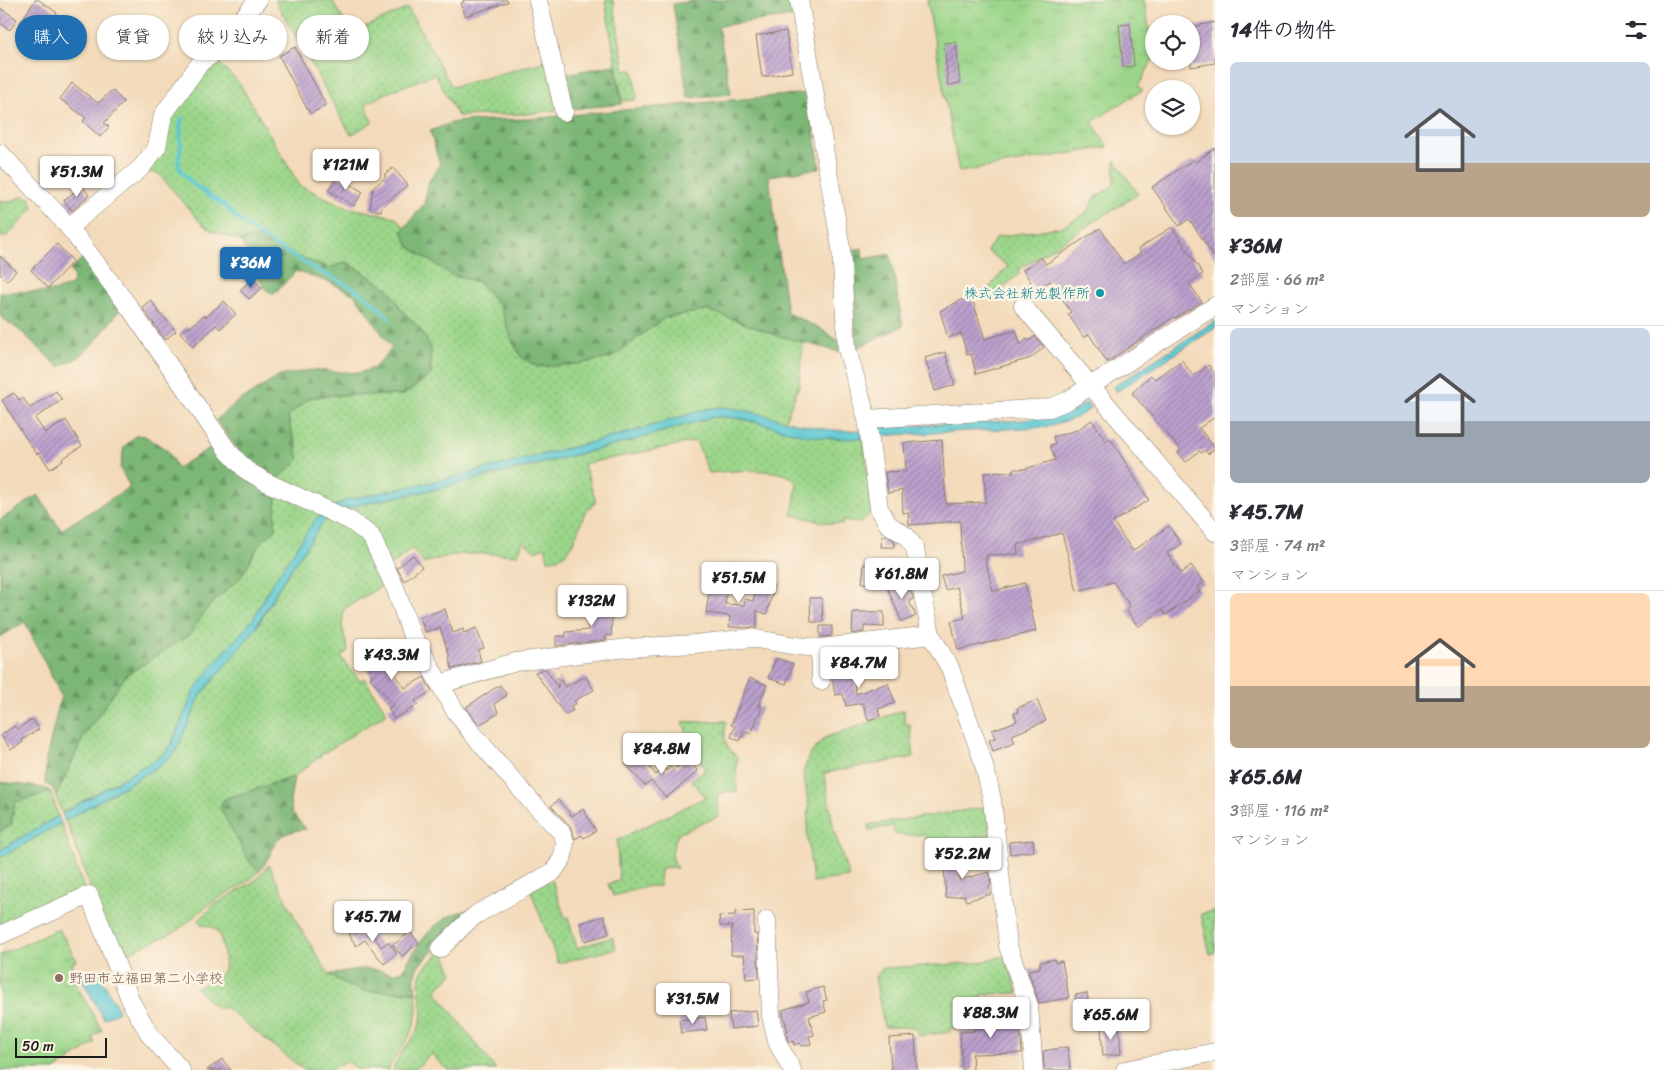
<!DOCTYPE html>
<html lang="ja">
<head>
<meta charset="utf-8">
<style>
  :root { --surface:#fff; --page:#f2f2f3; --text:#2b2b33; --muted:#7c7c81; --line:#e1e1e2; --accent:#1f6fb2 }
  body { margin:0; font-family:Sriracha,"Klee One",sans-serif; background:var(--page); color:var(--text); height:100vh; display:flex; flex-direction:column; font-size:19px; white-space:nowrap }
  * { box-sizing:border-box; margin:0 }
  p { font-size:16px; color:var(--muted) }
  .icon { flex:none; width:28px; height:28px; fill:none; stroke:currentColor; stroke-width:2; stroke-linecap:round; stroke-linejoin:round }
  .map { position:relative; flex:1; overflow:hidden }
  .sheet { display:flex; flex-direction:column; background:var(--surface); width:450px }
  .sheet>* { flex:none }
  .banner { position:absolute; left:15px; top:15px; width:475px; height:45px; display:flex; gap:10px }
  .buttons { position:absolute; left:1145px; top:15px; display:grid; gap:10px }
  .buttons a { display:grid; place-items:center; width:55px; height:55px; border-radius:50%; background:var(--surface); box-shadow:0 1px 4px #0004; font-size:25px }
  .scale { position:absolute; left:15px; bottom:12px; width:92px; box-sizing:border-box; padding-left:5px; border:2px solid #1c1c1c; border-top:0; font-size:14px; line-height:18px; white-space:nowrap; color:#1c1c1c; -webkit-text-stroke:4px #fcf5e5; paint-order:stroke }
  .price { position:absolute; translate:-50% -42px; padding:0 11px; border-radius:5px; background:#fff; color:#222; font-size:16px; line-height:32px; filter:drop-shadow(0 1px 2px #0008) }
  .price::after { content:''; position:absolute; left:50%; top:30px; width:15px; height:11px; margin-left:-8px; background:inherit; clip-path:polygon(0 0,100% 0,50% 100%) }
  .price.active { background:var(--accent); color:#fff }
  ul { padding:0; list-style:none }
  li { display:grid; align-content:center; gap:10px; height:265px; padding:0 15px }
  li+li { border-top:1px solid var(--line) }
  li span { display:grid; place-items:center; height:155px; border-radius:8px; color:#555 }
  li>.icon { margin-inline-start:auto }
  span .icon { width:90px; height:90px; fill:#fffc; stroke-width:1 }
  li b { font-size:21px }
  h2 { display:flex; justify-content:space-between; align-items:center; height:60px; padding:0 15px; font-size:21px }
  .chip { padding:0 18px; border-radius:22px; background:var(--surface); box-shadow:0 1px 4px #0004; font-size:18px; line-height:45px }
  .chip.active { background:var(--accent); color:#fff }
  main { display:flex; flex:1; min-height:0 }
  .map>svg:first-child { display:block }
</style>
</head>
<body>
<main>
<div class="map">
<svg width="1215" height="1070" viewBox="0 0 1215 1070">
  <defs>
    <pattern id="grass-dots" width="8" height="8" patternUnits="userSpaceOnUse" patternTransform="scale(1.25)"><rect width="8" height="8" fill="#9bd68a"/><path d="M2 2h.1M6 6h.1" fill="none" stroke="#85b776" stroke-width="1.8" stroke-linecap="round"/></pattern>
    <pattern id="forest-firs" width="22" height="20" patternUnits="userSpaceOnUse" patternTransform="scale(1.25)"><rect width="22" height="20" fill="#7cb776"/><path d="M5 1l3.5 6h-7zM16 11l3.5 6h-7z" fill="#659460"/></pattern>
    <pattern id="park-tufts" width="24" height="20" patternUnits="userSpaceOnUse" patternTransform="scale(1.25)"><rect width="24" height="20" fill="#9bd68a"/><path d="M3 7l-1-3M5 7V3M7 7l1-3M15 17l-1-3M17 17v-4M19 17l1-3" fill="none" stroke="#85b776"/></pattern>
    <pattern id="building-hatch" width="6" height="6" patternUnits="userSpaceOnUse" patternTransform="scale(1.25)"><rect width="6" height="6" fill="#bca0ce"/><path d="M-1 1l2-2M0 6l6-6M5 7l2-2" fill="none" stroke="#9882a6"/></pattern>
  </defs>
  <rect width="100%" height="100%" fill="#fcf5e5"/>
  <filter id="ink" filterUnits="userSpaceOnUse"><feTurbulence type="fractalNoise" baseFrequency=".02" numOctaves="2"/><feDisplacementMap in="SourceGraphic" scale="10" xChannelSelector="R" yChannelSelector="G"/><feConvolveMatrix kernelMatrix="1 2 1 2 8 2 1 2 1" color-interpolation-filters="sRGB"/></filter>
  <filter id="wash" filterUnits="userSpaceOnUse"><feTurbulence type="fractalNoise" baseFrequency=".0096" numOctaves="4" result="noise"/><feDisplacementMap in="SourceGraphic" scale="20" xChannelSelector="R" yChannelSelector="G"/><feGaussianBlur stdDeviation="1.12" result="paint"/><feColorMatrix in="noise" values="0 0 0 0 0 0 0 0 0 0 0 0 0 0 0 0 0 1.4 0 .05"/><feComposite in="paint" operator="in"/></filter>
  <g filter="url(#wash)">
    <rect width="100%" height="100%" fill="#f3daba"/>
    <g fill="url(#grass-dots)" stroke="#5c7953">
      <polygon points="275,0 332,0 351,33 408,8 452,87 550,60 556,110 526,114 458,116 435,74 387,93 366,104 372,122 351,135"/>
      <polygon points="605,0 613,0 625,71 631,70 634,72 637,97 635,100 622,101"/>
      <polygon points="215,59 240,84 300,186 346,207 395,217 405,228 402,231 409,247 452,275 478,282 500,306 513,343 610,358 664,318 708,310 776,335 803,342 799,385 785,421 732,408 720,407 706,409 632,432 450,478 346,500 332,508 273,481 297,445 290,430 288,416 309,398 333,395 404,395 431,374 418,326 401,309 389,289 347,262 329,268 288,253 258,237 241,241 212,231 202,224 159,174 153,172 141,173 168,117"/>
      <polygon points="1115,160 1138,194 1019,269 1020,273 994,296 988,289 1008,266 987,251 997,237 1061,227 1085,214 1096,197 1114,185"/>
      <polygon points="23,196 30,198 33,208 8,235 0,238 0,200 10,202"/>
      <path d="M722,416C770,422 813,442 863,438L873,510L861,523L843,520L842,524L829,523L792,515L797,485C797,485 793,479 792,478C777,467 728,471 709,473L696,441L584,464L596,502C593,505 590,507 587,510C576,528 575,560 548,560L545,547L535,551L523,541L518,555C488,554 453,550 424,564L412,548L392,565L340,511L354,506L445,487L628,442L709,418Z"/>
      <polygon points="276,492 321,513 273,582 253,619 207,675 189,703 171,745 164,754 156,759 62,813 56,796 84,736 126,675 189,635 210,605 241,577 261,542 275,530"/>
      <polygon points="330,516 362,533 388,582 344,609 342,625 348,651 341,657 360,681 364,678 387,713 324,753 294,777 224,799 250,863 259,872 248,881 211,903 177,931 116,958 68,826 65,821 161,765 175,753 201,695 260,622 281,584 321,525"/>
      <polygon points="904,710 905,724 910,724 914,757 824,773 834,831 849,877 813,882 807,834 809,806 803,773 809,756 824,738"/>
      <path d="M726,721C724,741 723,744 738,758L736,766L737,791L721,792L717,799L719,816L678,834C673,847 669,854 677,868C658,865 659,869 660,886H649L613,896L608,884L619,881L617,840L706,797L691,780L705,770L682,722Z"/>
      <polygon points="51,792 58,816 0,850 0,831 11,825 15,802"/>
      <polygon points="987,807 990,835 927,845 925,835 895,835 893,826 869,830 868,825"/>
      <polygon points="61,823 85,892 0,929 0,858"/>
      <path d="M269,865L299,926L329,975L348,986L366,991L416,992C419,1017 415,1029 401,1049C396,1056 391,1061 389,1070L357,1069L348,1062L342,1063L331,1070H304L225,1007L220,1009L213,1005L196,988C204,984 217,979 223,971C227,965 222,935 216,930C212,926 207,926 202,925L198,921L214,905L256,880Z"/>
      <polygon points="552,880 565,918 568,917 577,948 613,937 616,949 558,963 530,889"/>
      <polygon points="1215,911 1215,952 1210,954 1201,914"/>
      <path d="M443,950L453,974L435,990L496,1070H447L431,1054L414,1070H393C396,1054 413,1042 419,1027C427,1009 416,992 420,976C423,966 436,957 443,950Z"/>
      <polygon points="1005,956 1018,993 982,994 982,1027 950,1028 950,1032 918,1036 916,1027 884,1027 875,977 883,968 976,963"/>
    </g>
    <g fill="url(#forest-firs)" stroke="#4c6a49">
      <polygon points="698,0 792,0 795,16 718,26 731,94 688,98 673,4"/>
      <polygon points="615,65 622,104 570,109 559,75"/>
      <polygon points="808,93 820,168 769,176 787,313 819,328 839,341 840,352 776,335 708,310 664,318 611,358 578,364 538,367 522,358 513,343 500,306 479,282 452,275 409,247 402,231 424,204 429,181 440,165 430,131 451,123 466,121 527,119"/>
      <path d="M258,237L288,253L329,268L346,262L389,289L401,309L418,326L431,347V374L404,395H333L309,398L288,416C290,431 297,445 299,460L287,471L273,481L250,466L216,420L236,403L280,376L310,370L359,373L374,368L392,348L355,295L331,283L296,271L274,294L265,289L241,241Z"/>
      <polygon points="862,248 863,259 890,254 903,326 856,348 851,250"/>
      <path d="M85,256L119,302V311L94,343L79,357L59,367L23,333L0,316V293C24,288 53,298 73,283L74,276L70,270Z"/>
      <path d="M136,435L145,436L167,450L177,468L218,443L276,492L275,530L261,542L241,577L210,605L189,635L126,675L84,736L56,796C54,789 52,786 45,784L46,759L61,696L25,622L0,637V520L38,495L61,530L130,487L120,468L124,447Z"/>
      <path d="M294,777L290,801L292,813L306,829C268,833 278,849 259,872L250,863L220,808L224,799Z"/>
      <polygon points="0,782 45,788 51,792 15,802 11,825 0,831"/>
      <path d="M483,907L462,922L418,966C414,975 414,982 416,992L366,991L348,986L329,975C344,971 361,967 377,970C391,972 387,976 403,971C415,947 433,920 460,912C467,910 476,909 483,907Z"/>
    </g>
    <g fill="url(#park-tufts)" stroke="#5c7953">
      <polygon points="927,0 1144,0 1154,57 1138,87 1143,90 1092,122 1108,147 959,172"/>
      <polygon points="59,929 77,961 72,963 73,965 68,970 102,1031 92,1037 95,1043 55,1070 0,1070 0,955"/>
    </g>
    <g fill="#5cc8d3" stroke="#3c7278">
      <polygon points="1215,321 1215,328 1116,392 1113,387"/>
      <polygon points="1086,403 1090,409 1076,418 1046,427 874,436 874,429 885,427 1045,419 1073,411"/>
      <path d="M720,407C768,411 813,435 862,430L863,438C843,440 821,438 801,434C770,428 740,413 709,418L628,442L445,487L354,506L340,511L333,508L346,500L450,478L632,432L706,409Z"/>
      <polygon points="321,514 329,517 321,525 281,584 253,632 201,695 175,753 161,765 65,821 62,814 156,759 164,754 171,745 194,691 214,664 253,619 273,582 315,520"/>
      <polygon points="58,816 61,823 0,858 0,850"/>
      <polygon points="97,970 119,1011 104,1019 81,978"/>
    </g>
    <g fill="none" stroke-linecap="round" stroke-linejoin="round">
      <g stroke="#5cc8d3" stroke-width="4">
        <polyline points="183,118 180,123 181,146 178,162 181,171 194,185 225,206 238,219 260,236 313,268 352,287 375,304 389,318"/>
        <polyline points="1031,420 1053,417"/>
      </g>
    </g>
    <g id="blocks">
      <g fill="url(#building-hatch)">
        <polygon points="35,0 39,0 57,13 49,25 50,26 49,29 51,30 44,40 20,23"/>
        <polygon points="463,0 507,0 508,2 465,16 461,3 464,2"/>
        <polygon points="0,8 17,19 10,30 0,23"/>
        <polygon points="1215,22 1215,63 1191,67 1191,27"/>
        <polygon points="1130,24 1134,66 1123,67 1119,25"/>
        <polygon points="786,31 792,72 762,77 756,36"/>
        <polygon points="956,42 960,83 948,85 944,43"/>
        <polygon points="295,47 326,105 310,114 279,56"/>
        <polygon points="72,83 98,103 112,90 124,102 104,123 109,127 100,137 83,121 86,118 60,99"/>
        <polygon points="1215,148 1215,258 1189,219 1179,226 1152,187 1193,160 1195,162"/>
        <polygon points="393,168 408,185 382,207 381,211 370,209 373,188 386,177 384,175"/>
        <polygon points="337,176 363,192 354,206 328,190"/>
        <polygon points="82,186 89,195 72,211 64,200"/>
        <polygon points="1172,227 1203,274 1189,283 1202,302 1175,318 1174,317 1107,362 1089,334 1084,338 1068,314 1071,312 1050,281 1036,290 1023,270 1041,257 1046,264 1100,228 1124,264 1141,253 1138,249"/>
        <polygon points="57,244 73,261 48,288 31,270"/>
        <polygon points="0,256 16,271 7,281 0,274"/>
        <polygon points="253,278 262,288 249,299 240,290"/>
        <polygon points="971,295 985,339 1016,330 1021,345 1027,339 1029,341 1035,336 1044,347 1031,358 976,374 971,354 967,355 961,333 948,338 940,311"/>
        <polygon points="151,300 161,316 162,315 176,331 165,340 142,307"/>
        <polygon points="224,301 236,314 220,329 216,325 193,347 180,332 187,326 189,328 204,315 206,317"/>
        <polygon points="945,352 955,385 935,391 925,358"/>
        <polygon points="1182,360 1193,376 1209,365 1215,374 1215,417 1199,428 1215,448 1208,454 1205,450 1201,453 1199,451 1186,462 1178,453 1181,450 1132,393 1151,375 1155,379"/>
        <polygon points="56,391 62,400 35,418 45,433 66,420 82,446 62,459 63,460 50,469 39,453 37,454 29,443 2,400 14,393 19,400 23,398 30,408"/>
        <polygon points="1092,420 1106,441 1110,438 1149,500 1113,522 1133,551 1169,526 1181,544 1167,553 1181,573 1191,565 1204,583 1197,587 1200,591 1166,615 1162,610 1138,627 1126,609 1130,606 1113,582 1077,591 1062,533 1017,545 1018,554 987,555 987,559 985,559 993,591 1025,583 1036,631 958,650 951,621 965,618 957,587 945,590 941,576 962,571 960,521 909,525 908,512 903,513 902,490 888,493 885,472 906,471 904,443 942,440 946,504 986,502 984,473 1013,472 1013,469 1024,469 1055,460 1050,445 1055,444 1053,437 1077,430"/>
        <polygon points="882,536 887,536 895,541 894,547 881,547"/>
        <polygon points="413,555 422,567 404,581 397,568"/>
        <polygon points="864,564 874,565 874,569 879,569 878,584 862,583"/>
        <polygon points="711,578 728,581 725,604 744,605 745,599 753,601 758,582 774,586 767,614 757,611 757,628 729,627 730,616 706,613"/>
        <polygon points="905,579 913,597 913,599 909,601 916,616 902,622 887,587"/>
        <rect x="565" y="589" width="21" height="19"/>
        <polygon points="810,598 822,598 823,622 811,622"/>
        <polygon points="590,603 613,604 611,636 606,635 606,640 556,646 556,636 566,636 566,632 588,630"/>
        <polygon points="445,609 453,633 463,629 464,633 476,628 484,648 478,650 481,661 452,669 449,659 450,658 440,628 425,632 420,617"/>
        <polygon points="853,612 884,612 884,627 864,626 864,632 852,634"/>
        <polygon points="820,626 832,626 832,636 820,637"/>
        <polygon points="379,638 390,653 382,659 405,688 424,677 432,691 415,701 418,705 394,719 388,708 394,705 370,678 372,675 357,656"/>
        <polygon points="849,655 850,665 852,664 856,694 888,683 895,703 878,709 880,716 868,720 863,703 846,706 843,694 835,695 832,678 832,657"/>
        <polygon points="776,658 793,664 786,684 768,678"/>
        <polygon points="546,669 558,688 558,677 565,687 585,676 594,690 574,701 576,703 570,707 573,710 565,715 535,672"/>
        <polygon points="750,678 767,685 758,706 762,707 751,734 744,731 740,741 731,737 735,726 731,725"/>
        <polygon points="500,685 507,695 494,704 499,713 479,725 466,707"/>
        <polygon points="1037,700 1046,721 1012,735 1015,743 993,751 989,740 995,738 992,730 1017,721 1014,713 1018,712 1017,708"/>
        <polygon points="32,719 39,729 22,740 23,742 11,750 1,735 14,726 17,729"/>
        <polygon points="638,753 656,775 664,768 666,771 674,764 677,768 687,759 698,771 666,798 651,781 645,786 625,763"/>
        <polygon points="558,800 572,816 583,809 596,831 584,838 582,835 575,839 570,826 551,806"/>
        <polygon points="1033,840 1034,851 1010,854 1009,842"/>
        <polygon points="957,849 959,880 989,872 991,885 989,886 991,894 966,901 964,895 946,898 943,850"/>
        <polygon points="754,911 754,934 757,934 759,978 746,979 744,955 731,955 732,926 720,926 719,916 735,915 735,912"/>
        <polygon points="604,916 609,934 585,941 580,923"/>
        <polygon points="366,923 381,947 388,942 397,953 384,964 365,940 356,946 349,934"/>
        <polygon points="410,932 419,943 402,956 393,945"/>
        <polygon points="1055,959 1055,963 1062,961 1069,998 1039,1003 1028,970 1040,968 1040,962"/>
        <polygon points="823,987 827,1000 823,1001 826,1012 809,1017 814,1035 809,1036 811,1044 801,1046 800,1043 794,1045 793,1041 789,1042 787,1038 786,1032 788,1032 782,1010 809,1002 806,992"/>
        <polygon points="1087,993 1089,1006 1077,1008 1075,995"/>
        <polygon points="756,1010 758,1026 731,1029 729,1013"/>
        <polygon points="991,1011 1012,1011 1012,1027 1020,1027 1022,1053 972,1054 973,1070 962,1070 960,1032 975,1031 975,1028 991,1027"/>
        <polygon points="705,1017 707,1030 681,1033 679,1020"/>
        <polygon points="1119,1026 1121,1054 1103,1056 1101,1028"/>
        <polygon points="915,1036 917,1070 891,1070 889,1038"/>
        <polygon points="1067,1047 1071,1070 1044,1070 1043,1051"/>
        <polygon points="222,1059 231,1070 207,1070"/>
      </g>
    </g>
  </g>
  <g filter="url(#ink)">
    <use href="#blocks" fill-opacity="0" stroke="#887b6b" stroke-width="1"/>
    <g fill="none" stroke-linecap="round" stroke-linejoin="round">
      <g stroke="#887b6b" stroke-width="19">
        <g id="minor">
          <polyline points="538,0 564,112"/>
          <polyline points="799,0 841,248 847,349 867,419 879,508 888,524 906,536 915,548 920,580 931,635 950,668 981,755 987,777 992,800 1008,946 1029,1006 1034,1070"/>
          <polyline points="0,153 69,227 129,307 228,451 246,470 268,483 351,521 371,536 396,590 411,633 454,709 471,732 530,800 562,833 565,841 564,851 562,859 553,872 477,914 467,922 440,949"/>
          <polyline points="69,227 141,168 157,147 163,115 201,62 210,56 258,0"/>
          <polyline points="1023,306 1215,532"/>
          <polyline points="867,419 1049,408 1067,401 1215,306"/>
          <polyline points="821,681 821,648"/>
          <polyline points="440,684 516,662 627,648 694,644 751,638 796,646 821,648 931,635"/>
          <polyline points="767,920 771,1016 777,1042 792,1070"/>
          <polyline points="0,935 89,895 132,1004 150,1035 181,1070"/>
          <polyline points="1125,1070 1215,1052"/>
        </g>
      </g>
      <use href="#minor" stroke="#fff" stroke-width="18"/>
    </g>
  </g>
  <circle fill="#0f9aa8" stroke="#fcf5e5" stroke-width="2" cx="1100" cy="293" r="5"/>
  <circle fill="#8d6e63" stroke="#fcf5e5" stroke-width="2" cx="59" cy="978" r="5"/>
  <g text-anchor="middle" dominant-baseline="central" stroke-width="5" stroke-linejoin="round" paint-order="stroke">
    <g font-size="14" fill="#0d838f" stroke="#fcf5e5" text-anchor="end">
      <text x="1090" y="293">株式会社新光製作所</text>
    </g>
    <g font-size="14" fill="#785e54" stroke="#fcf5e5" text-anchor="start">
      <text x="69" y="978">野田市立福田第二小学校</text>
    </g>
  </g>
</svg>
<div class="buttons">
<a><svg class="icon" aria-label="locate" viewBox="0 0 24 24"><circle cx="12" cy="12" r="6"/><path d="M12 2v4M12 18v4M2 12h4M18 12h4"/></svg></a>
<a><svg class="icon" aria-label="layers" viewBox="0 0 24 24"><path d="M12 4l9 5-9 5-9-5zM3 14l9 5 9-5"/></svg></a>
</div>
<div class="scale">50 m</div>
<b class="price" style="left:346px;top:191px">¥121M</b>
<b class="price" style="left:77px;top:198px">¥51.3M</b>
<b class="price active" style="left:251px;top:289px">¥36M</b>
<b class="price" style="left:902px;top:600px">¥61.8M</b>
<b class="price" style="left:739px;top:604px">¥51.5M</b>
<b class="price" style="left:592px;top:627px">¥132M</b>
<b class="price" style="left:392px;top:681px">¥43.3M</b>
<b class="price" style="left:859px;top:689px">¥84.7M</b>
<b class="price" style="left:662px;top:775px">¥84.8M</b>
<b class="price" style="left:963px;top:880px">¥52.2M</b>
<b class="price" style="left:373px;top:943px">¥45.7M</b>
<b class="price" style="left:693px;top:1025px">¥31.5M</b>
<b class="price" style="left:991px;top:1039px">¥88.3M</b>
<b class="price" style="left:1111px;top:1041px">¥65.6M</b>
<div class="banner">
<a class="chip active">購入</a>
<a class="chip">賃貸</a>
<a class="chip">絞り込み</a>
<a class="chip">新着</a>
</div>
</div>
<section class="sheet">
<h2>14件の物件<svg class="icon" aria-label="filters" viewBox="0 0 24 24"><path d="M4 7h16M4 17h16"/><circle cx="9" cy="7" r="2"/><circle cx="15" cy="17" r="2"/></svg></h2>
<ul>
<li><span style="background:linear-gradient(#c9d6e8 65%,#b9a48a 0)"><svg class="icon" aria-label="home" viewBox="0 0 24 24"><path d="M3 11l9-7 9 7M6 9v11h12V9"/></svg></span><div><b>¥36M</b><p>2部屋 · 66 m²</p><p>マンション</p></div></li>
<li><span style="background:linear-gradient(#c9d6e8 60%,#9aa5b1 0)"><svg class="icon" aria-label="home" viewBox="0 0 24 24"><path d="M3 11l9-7 9 7M6 9v11h12V9"/></svg></span><div><b>¥45.7M</b><p>3部屋 · 74 m²</p><p>マンション</p></div></li>
<li><span style="background:linear-gradient(#ffd9b3 60%,#b9a48a 0)"><svg class="icon" aria-label="home" viewBox="0 0 24 24"><path d="M3 11l9-7 9 7M6 9v11h12V9"/></svg></span><div><b>¥65.6M</b><p>3部屋 · 116 m²</p><p>マンション</p></div></li>
</ul>
</section>
</main>
</body>
</html>
